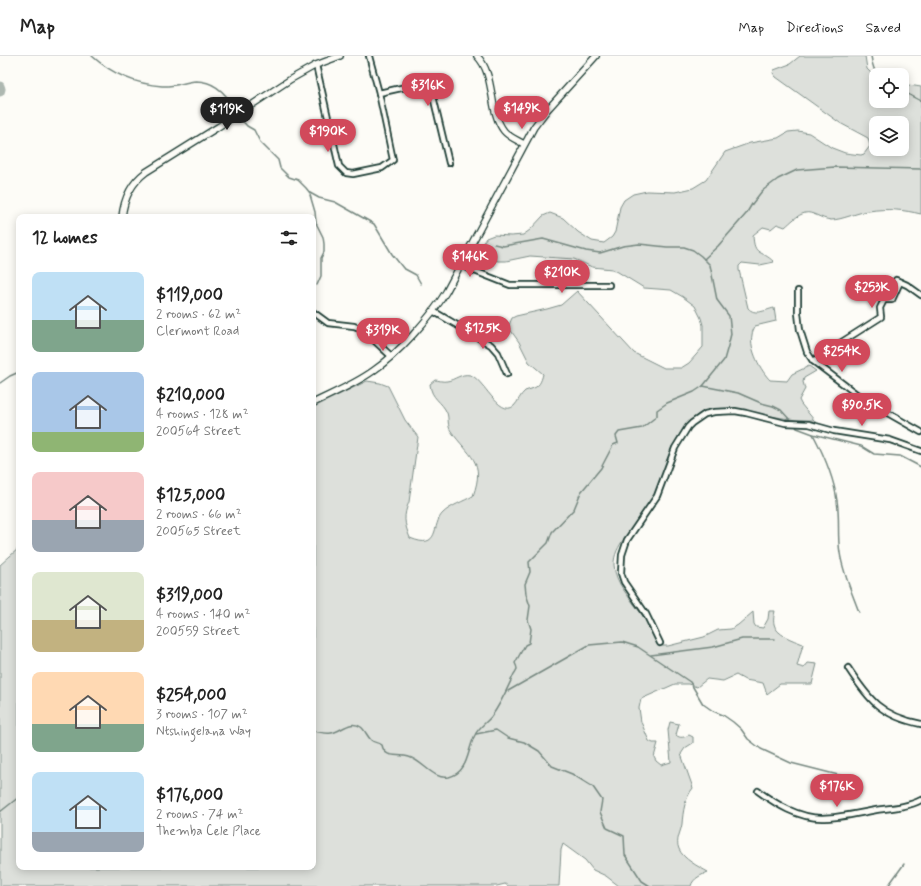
<!DOCTYPE html>
<html lang="en">
<head>
<meta charset="utf-8">
<style>
  :root { --surface:#fff; --page:#f2f2f2; --text:#222; --muted:#767676; --line:#e0e0e0; --accent:#d1495b }
  body { margin:0; font-family:Mynerve,sans-serif; background:var(--page); color:var(--text); height:100vh; display:flex; flex-direction:column; font-size:15px; white-space:nowrap }
  * { box-sizing:border-box; margin:0 }
  p { font-size:13px; color:var(--muted) }
  .icon { flex:none; width:22px; height:22px; fill:none; stroke:currentColor; stroke-width:2; stroke-linecap:round; stroke-linejoin:round }
  .map { position:relative; flex:1; overflow:hidden }
  .details { position:absolute; left:16px; top:158px; width:300px; height:656px; display:flex; flex-direction:column; background:var(--surface); border-radius:8px; box-shadow:0 2px 10px #0003 }
  .details>* { flex:none }
  .tools { position:absolute; left:869px; top:12px; display:grid; gap:8px }
  .tools a { display:grid; place-items:center; width:40px; height:40px; border-radius:8px; background:var(--surface); box-shadow:0 2px 10px #0003; font-size:20px }
  .price { position:absolute; translate:-50% -34px; padding:0 9px; border-radius:14px; background:var(--accent); color:#fff; font-size:13px; line-height:26px; filter:drop-shadow(0 1px 2px #0008) }
  .price::after { content:''; position:absolute; left:50%; top:24px; width:12px; height:9px; margin-left:-6px; background:inherit; clip-path:polygon(0 0,100% 0,50% 100%) }
  .price.selected { background:#222; color:#fff }
  ul { padding:0; list-style:none }
  li { display:flex; align-items:center; gap:12px; height:100px; padding:0 16px }
  li span { display:grid; place-items:center; flex:none; width:112px; height:80px; border-radius:8px; color:#555 }
  li>.icon { margin-inline-start:auto }
  span .icon { width:48px; height:48px; fill:#fffc; stroke-width:1 }
  li b { font-size:17px }
  h2 { display:flex; justify-content:space-between; align-items:center; height:48px; padding:0 16px; font-size:17px }
  header { display:flex; align-items:center; gap:24px; box-sizing:border-box; height:56px; padding:0 20px; background:var(--surface); border-bottom:1px solid var(--line) }
  header strong { font-size:19px }
  nav { display:flex; gap:22px; margin-inline-start:auto; font-size:14px }
  .map>svg:first-child { display:block }
</style>
</head>
<body>
<header>
<strong>Map</strong>
<nav><a>Map</a><a>Directions</a><a>Saved</a></nav>
</header>
<div class="map">
<svg width="921" height="830" viewBox="0 0 921 830">
  <rect width="100%" height="100%" fill="#fdfcf7"/>
  <filter id="ink" filterUnits="userSpaceOnUse"><feTurbulence type="fractalNoise" baseFrequency=".025" numOctaves="2"/><feDisplacementMap in="SourceGraphic" scale="8" xChannelSelector="R" yChannelSelector="G"/><feConvolveMatrix kernelMatrix="1 2 1 2 8 2 1 2 1" color-interpolation-filters="sRGB"/></filter>
  <g filter="url(#ink)">
    <path fill="#dde0db" stroke="#7e8e88" fill-rule="evenodd" d="M800,0H865L867,13L876,22V45H902V28L921,31V158C904,154 887,152 869,155C858,156 842,164 831,164C821,163 812,155 805,157C797,159 791,166 785,171L777,168L771,173L763,171L753,179C754,201 761,193 774,206L760,209L742,207L739,210V214L748,252C755,260 765,254 774,252L776,265L755,270C754,273 752,276 752,279C749,293 761,315 770,324L787,325L792,318L809,310L816,315L804,322L803,326L805,333L799,344L801,348L814,364C806,364 798,365 790,363C764,360 736,350 709,354C694,357 682,373 675,386C669,396 667,409 663,420C658,434 651,446 643,458C634,472 613,490 614,509C615,527 630,542 640,556C648,566 653,579 660,590H668L704,581L718,574L731,573L738,569L753,556L754,568L756,571L763,572L768,563L769,555H775C774,559 773,564 774,568C776,579 793,584 803,588L797,610L804,612L808,607L817,608L812,628H780L767,638L763,627L745,624L736,619L723,625L707,623L697,631L688,628H675L641,643L639,652L641,666L649,685L653,687H658L654,701L656,705L661,709L671,706L668,674L670,666L679,668L676,679C680,683 685,681 689,679L693,681V687L685,692L681,698L693,732C685,742 683,755 682,768C681,776 675,784 679,793C683,803 699,811 708,816C702,819 693,822 691,830H619L606,820L593,814L585,804L563,788L561,794L559,830H508L505,828L497,830H0V509L19,492V811H313V359L314,351L367,325L380,327L388,330L405,364L418,381L409,446C403,460 404,467 410,482C441,495 431,468 443,457C450,450 464,445 473,440C486,404 469,401 451,375C447,370 449,362 447,357C442,345 431,343 430,328L435,324C438,324 443,326 447,325C455,324 461,317 470,319C483,322 499,362 514,350C518,346 520,339 525,335C527,334 529,334 531,333C539,331 541,326 543,318L529,306L519,286L509,272L508,271L512,262L516,260L547,253L561,249L577,235L634,297L664,312H681L689,307L703,291V269L701,262L695,250L683,241L671,234L644,232L618,216L612,213L592,211L574,203L530,200L506,205H498L493,203L483,194L482,188L486,182L494,179L511,180L523,179L530,174L543,160L550,157L563,162L578,176L592,185L604,187L612,181L615,176L620,151L624,144L633,138L647,135L675,136L693,132L706,124L725,96L750,87L778,82L788,76L798,75L809,77L832,92L845,97L861,99L864,98L870,90L868,82L840,67L776,21L773,17L774,14L790,8ZM876,67H902V93H876Z"/>
    <g fill="none" stroke-linecap="round" stroke-linejoin="round">
      <g stroke="#75877f" stroke-width="1.5">
        <path d="M92,0C112,18 135,28 162,30C173,31 185,26 196,25C214,25 226,37 234,52"/>
        <path d="M871,0C872,6 873,15 878,19"/>
        <polyline points="902,35 921,45"/>
        <polyline points="238,60 247,70 254,74 260,86 278,104 280,112 289,121 298,124 306,132 310,137 319,142 335,146 374,168 392,198 403,212 416,219 421,228"/>
        <polyline points="310,139 315,156 316,167 323,181 324,188 324,196 321,202 321,220 317,229"/>
        <polyline points="704,203 718,190 746,158 752,148 762,135 778,123 797,114 835,111 921,113"/>
        <polyline points="0,327 10,320 19,316"/>
        <polyline points="703,330 738,337 761,347 773,350 781,354 791,365"/>
        <polyline points="794,368 797,372 813,378 861,390 874,398 900,400 921,411"/>
        <path d="M813,378C824,399 834,421 837,445C840,462 837,480 840,497C843,517 852,537 859,556"/>
        <polyline points="651,599 713,591 742,583 775,583"/>
        <polyline points="508,635 589,589 622,586 638,591 690,626 703,648 713,655 723,659 733,666 741,673 748,683 761,693 791,707 858,724"/>
        <path d="M313,675C319,676 325,678 331,677C341,676 350,663 361,671C365,674 367,680 371,684C374,687 378,686 382,689C385,704 398,697 409,701C423,705 433,724 449,721C469,716 467,694 475,679C478,672 486,667 491,661C501,648 507,633 514,618C515,617 517,613 517,613C517,611 516,609 515,607L525,589L529,587L531,573L528,564L530,550L526,538L525,528L530,516L529,506L548,487L552,476L574,453L581,436L601,412L613,389L618,387L616,380L619,376L642,372L657,360V354L667,347L694,336L703,330L724,304L728,290L731,278L729,260L717,244L710,209L701,200L693,194L684,191H667L639,188L623,190L600,197L586,195L543,183L503,190L494,188"/>
        <polyline points="476,678 496,674 508,682 524,686 539,695 552,710 572,718 593,731 602,744 600,756 607,772 624,780 625,799 642,825 650,830"/>
        <polyline points="0,756 19,741"/>
        <polyline points="888,830 904,808"/>
      </g>
      <polyline stroke="#aeb8b1" stroke-width="9" points="0,30 1,33 0,36"/>
      <g stroke="#1f3d34" stroke-width="8">
        <g id="minor">
          <polyline points="316,9 339,110 346,117 353,118 382,112 393,104 379,37 369,0"/>
          <path d="M379,37L419,28C425,29 428,30 432,36L449,107"/>
          <polyline points="460,208 472,214 510,229 609,229"/>
          <polyline points="896,224 907,229 921,239"/>
          <polyline points="798,235 798,257 800,274 807,296 813,305 863,343 921,376"/>
          <polyline points="433,255 491,289 498,297 507,318"/>
          <polyline points="313,256 328,267 354,270 362,273 391,300"/>
          <polyline points="813,305 826,296 881,261 880,252 884,244 892,244 900,226"/>
          <polyline points="660,587 646,558 624,526 621,517 622,499 627,484 657,440 675,392 688,371 692,367 705,358 714,356 735,355 746,357 785,367 809,368 834,375 890,384 921,395"/>
          <path d="M848,612C869,644 881,660 921,668"/>
          <path d="M758,735C776,748 798,762 822,762C840,762 859,757 876,754C891,752 908,751 921,744"/>
        </g>
      </g>
      <g stroke="#1f3d34" stroke-width="8">
        <g id="tertiary">
          <path d="M477,0C496,19 488,55 504,75C509,81 517,84 524,88"/>
          <path d="M122,161C124,143 131,127 146,116L218,71L291,23L316,9L340,0"/>
          <path d="M313,347C333,337 355,328 373,315C398,298 431,261 446,236L534,71L547,54L596,0"/>
        </g>
      </g>
      <use href="#minor" stroke="#fdfcf7" stroke-width="4.5"/>
      <use href="#tertiary" stroke="#fdfcf7" stroke-width="5.5"/>
    </g>
  </g>
</svg>
<div class="tools">
<a><svg class="icon" aria-label="locate" viewBox="0 0 24 24"><circle cx="12" cy="12" r="6"/><path d="M12 2v4M12 18v4M2 12h4M18 12h4"/></svg></a>
<a><svg class="icon" aria-label="layers" viewBox="0 0 24 24"><path d="M12 4l9 5-9 5-9-5zM3 14l9 5 9-5"/></svg></a>
</div>
<b class="price" style="left:428px;top:51px">$316K</b>
<b class="price" style="left:522px;top:74px">$149K</b>
<b class="price selected" style="left:227px;top:75px">$119K</b>
<b class="price" style="left:328px;top:97px">$190K</b>
<b class="price" style="left:470px;top:222px">$146K</b>
<b class="price" style="left:562px;top:238px">$210K</b>
<b class="price" style="left:872px;top:253px">$253K</b>
<b class="price" style="left:483px;top:294px">$125K</b>
<b class="price" style="left:383px;top:296px">$319K</b>
<b class="price" style="left:842px;top:317px">$254K</b>
<b class="price" style="left:862px;top:371px">$90.5K</b>
<b class="price" style="left:837px;top:752px">$176K</b>
<section class="details">
<h2>12 homes<svg class="icon" aria-label="filters" viewBox="0 0 24 24"><path d="M4 7h16M4 17h16"/><circle cx="9" cy="7" r="2"/><circle cx="15" cy="17" r="2"/></svg></h2>
<ul>
<li><span style="background:linear-gradient(#bfe0f5 60%,#7fa58c 0)"><svg class="icon" aria-label="home" viewBox="0 0 24 24"><path d="M3 11l9-7 9 7M6 9v11h12V9"/></svg></span><div><b>$119,000</b><p>2 rooms · 62 m²</p><p>Clermont Road</p></div></li>
<li><span style="background:linear-gradient(#a9c7e8 75%,#8fb573 0)"><svg class="icon" aria-label="home" viewBox="0 0 24 24"><path d="M3 11l9-7 9 7M6 9v11h12V9"/></svg></span><div><b>$210,000</b><p>4 rooms · 128 m²</p><p>200564 Street</p></div></li>
<li><span style="background:linear-gradient(#f6c9c9 60%,#9aa5b1 0)"><svg class="icon" aria-label="home" viewBox="0 0 24 24"><path d="M3 11l9-7 9 7M6 9v11h12V9"/></svg></span><div><b>$125,000</b><p>2 rooms · 66 m²</p><p>200565 Street</p></div></li>
<li><span style="background:linear-gradient(#dfe7d0 60%,#c2b280 0)"><svg class="icon" aria-label="home" viewBox="0 0 24 24"><path d="M3 11l9-7 9 7M6 9v11h12V9"/></svg></span><div><b>$319,000</b><p>4 rooms · 140 m²</p><p>200559 Street</p></div></li>
<li><span style="background:linear-gradient(#ffd9b3 65%,#7fa58c 0)"><svg class="icon" aria-label="home" viewBox="0 0 24 24"><path d="M3 11l9-7 9 7M6 9v11h12V9"/></svg></span><div><b>$254,000</b><p>3 rooms · 107 m²</p><p>Ntshingelana Way</p></div></li>
<li><span style="background:linear-gradient(#bfe0f5 75%,#9aa5b1 0)"><svg class="icon" aria-label="home" viewBox="0 0 24 24"><path d="M3 11l9-7 9 7M6 9v11h12V9"/></svg></span><div><b>$176,000</b><p>2 rooms · 74 m²</p><p>Themba Cele Place</p></div></li>
</ul>
</section>
</div>
</body>
</html>
